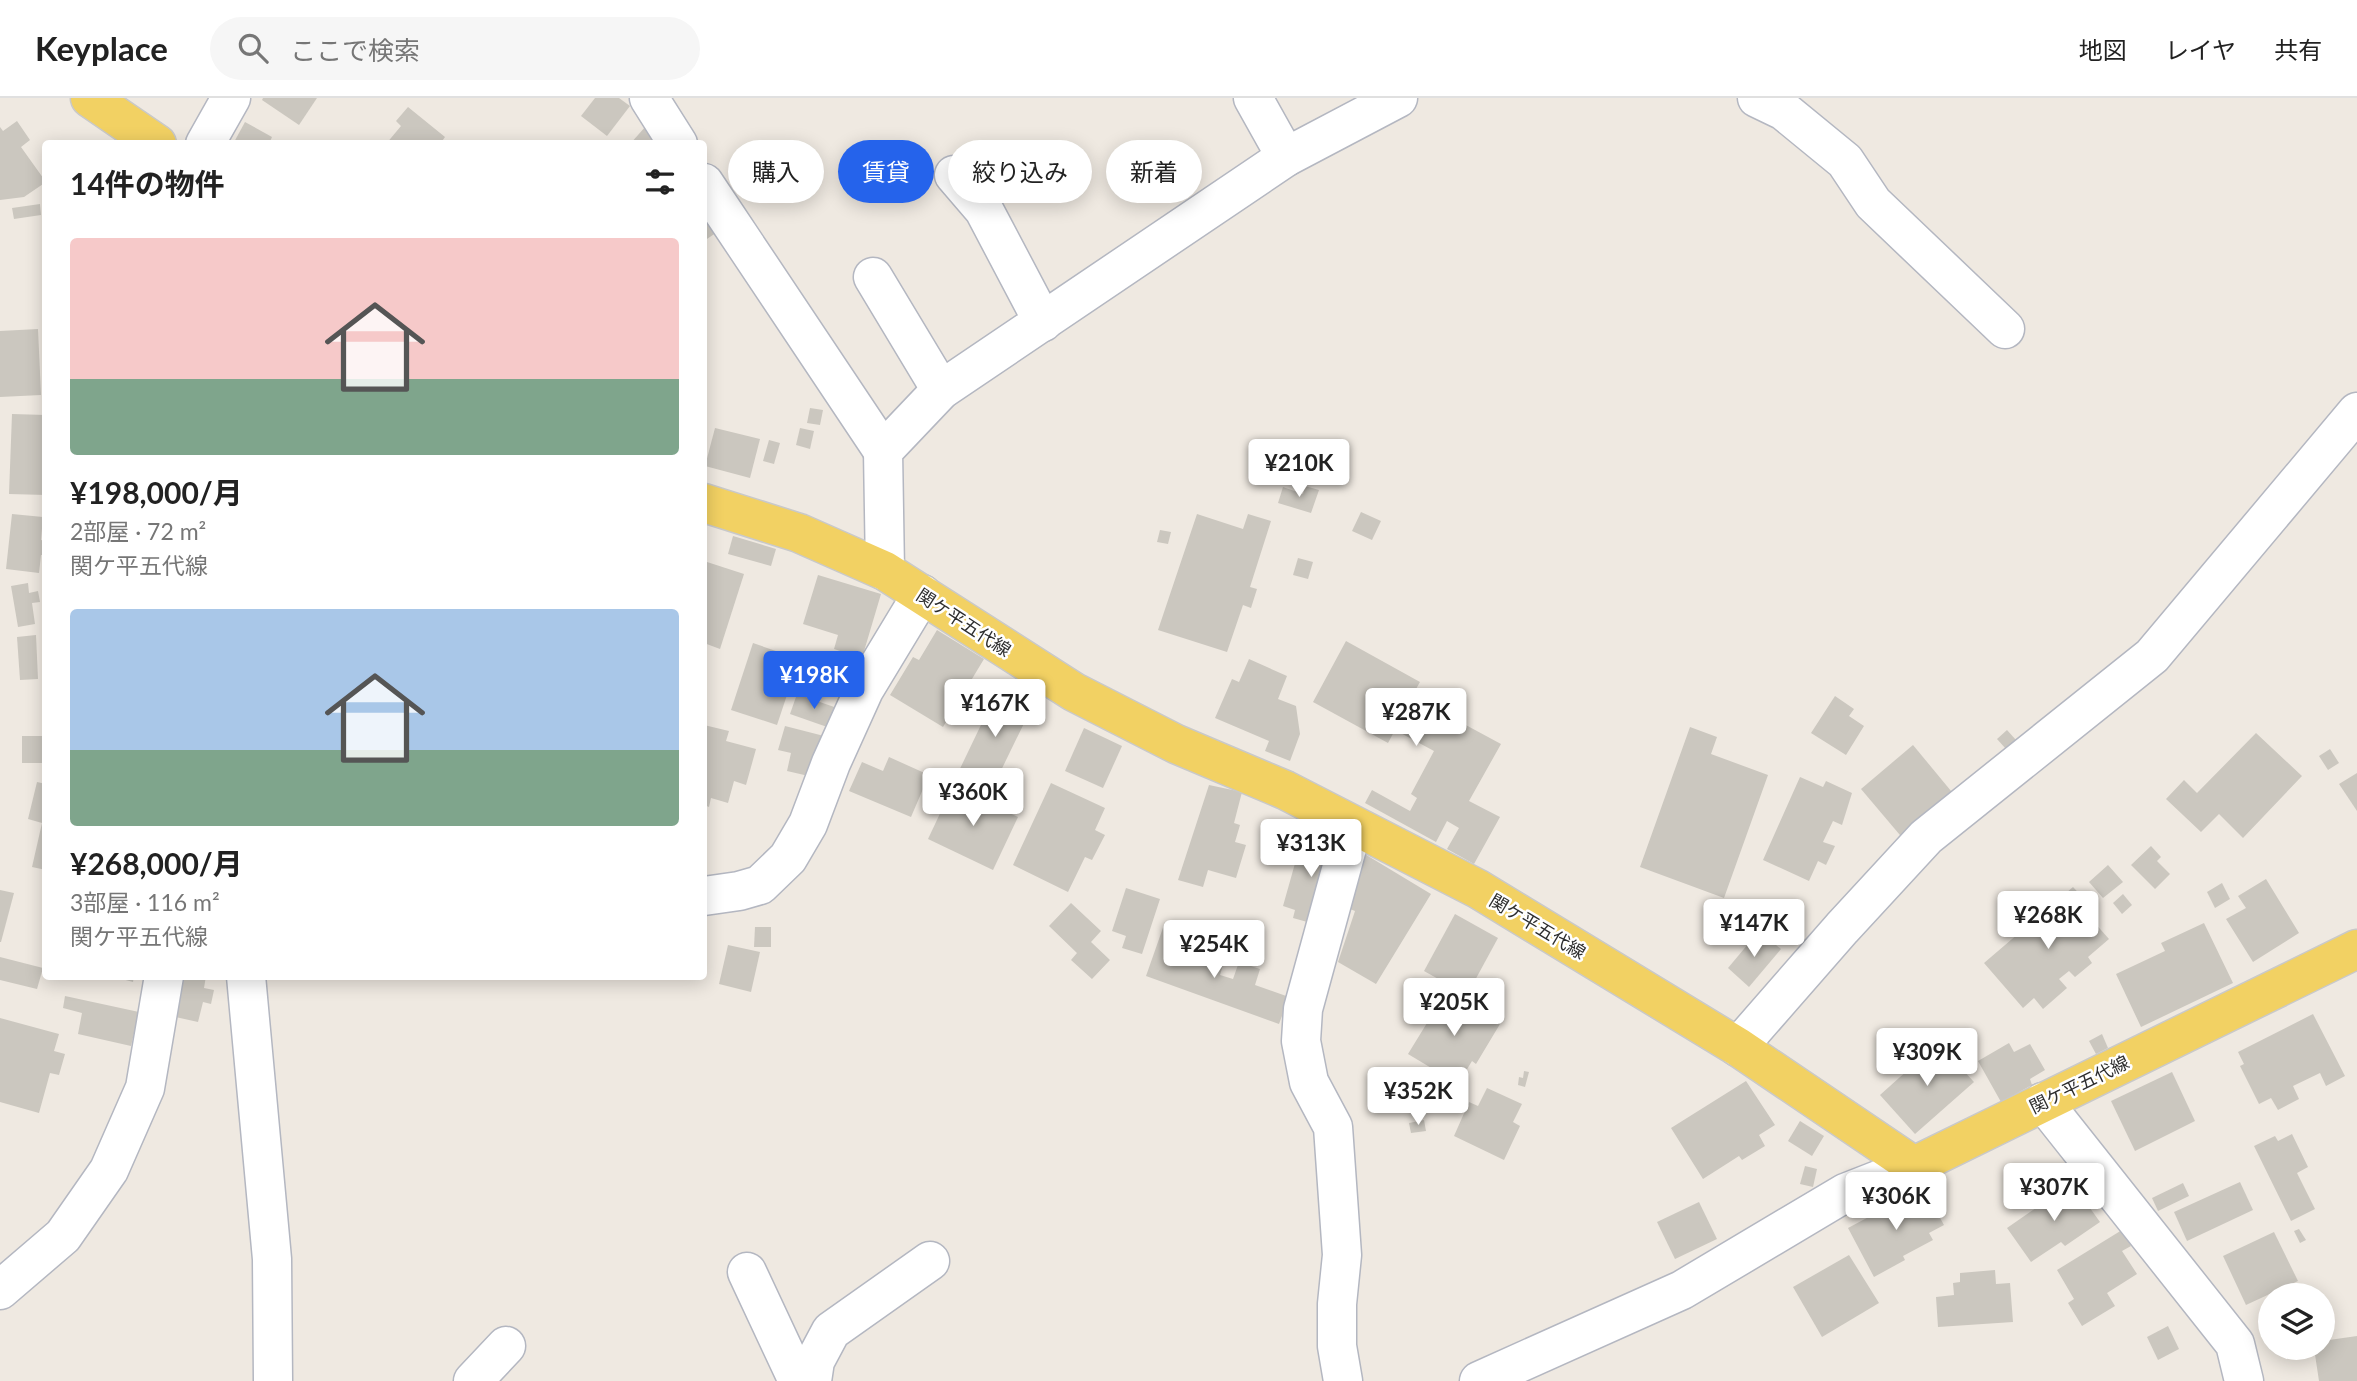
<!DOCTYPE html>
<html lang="ja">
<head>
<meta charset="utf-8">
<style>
  :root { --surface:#fff; --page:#f6f6f6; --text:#222; --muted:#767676; --line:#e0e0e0; --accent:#2563eb }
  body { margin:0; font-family:Lato,"Noto Sans JP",sans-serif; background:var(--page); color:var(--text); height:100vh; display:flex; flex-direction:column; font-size:26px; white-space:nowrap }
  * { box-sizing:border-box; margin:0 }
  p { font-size:23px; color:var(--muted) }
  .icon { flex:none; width:38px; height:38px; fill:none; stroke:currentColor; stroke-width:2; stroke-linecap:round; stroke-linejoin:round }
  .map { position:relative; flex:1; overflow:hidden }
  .panel { position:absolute; left:42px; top:42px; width:665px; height:840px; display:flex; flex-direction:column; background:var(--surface); border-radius:7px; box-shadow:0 4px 18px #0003 }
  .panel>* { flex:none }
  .banner { position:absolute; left:728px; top:42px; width:665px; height:63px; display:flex; gap:14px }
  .buttons { position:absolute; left:2258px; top:1185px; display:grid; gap:14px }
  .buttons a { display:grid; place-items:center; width:77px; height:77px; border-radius:50%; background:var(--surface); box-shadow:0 4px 18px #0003; font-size:35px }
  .price { position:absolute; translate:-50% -60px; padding:0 16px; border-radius:7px; background:#fff; color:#222; font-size:23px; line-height:46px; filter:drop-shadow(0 2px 4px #0008) }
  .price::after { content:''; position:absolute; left:50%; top:42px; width:21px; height:16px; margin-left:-10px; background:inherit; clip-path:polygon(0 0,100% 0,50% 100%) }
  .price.on { background:var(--accent); color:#fff }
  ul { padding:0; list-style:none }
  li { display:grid; align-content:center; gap:14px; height:371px; padding:0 28px }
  li span { display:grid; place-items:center; height:217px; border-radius:7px; color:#555 }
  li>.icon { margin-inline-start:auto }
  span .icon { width:126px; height:126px; fill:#fffc; stroke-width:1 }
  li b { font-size:30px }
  h2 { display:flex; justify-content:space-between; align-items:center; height:84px; padding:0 28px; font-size:30px }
  .tag { padding:0 24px; border-radius:32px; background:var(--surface); box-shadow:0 4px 18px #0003; font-size:24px; line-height:63px }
  .tag.on { background:var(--accent); color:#fff }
  header { display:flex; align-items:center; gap:42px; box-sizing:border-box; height:98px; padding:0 35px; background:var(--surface); border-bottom:2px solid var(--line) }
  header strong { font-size:33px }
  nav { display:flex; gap:38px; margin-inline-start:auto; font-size:24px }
  .search { width:490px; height:63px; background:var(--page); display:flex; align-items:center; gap:18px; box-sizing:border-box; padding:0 24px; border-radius:38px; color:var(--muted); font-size:26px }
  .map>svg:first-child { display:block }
</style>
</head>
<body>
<header>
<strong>Keyplace</strong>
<div class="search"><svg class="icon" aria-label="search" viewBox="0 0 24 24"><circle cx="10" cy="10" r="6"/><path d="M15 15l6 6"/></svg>ここで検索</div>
<nav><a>地図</a><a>レイヤ</a><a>共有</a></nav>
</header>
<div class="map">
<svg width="2357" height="1283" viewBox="0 0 2357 1283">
  <rect width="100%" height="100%" fill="#efe9e1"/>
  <g fill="#cbc7bf">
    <polygon points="263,0 317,0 299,27 262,2"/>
    <polygon points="595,0 619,0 630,8 607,38 581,18"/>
    <polygon points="408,9 445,39 440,46 386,46 401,28 396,23"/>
    <polygon points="17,23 30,42 21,49 46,84 24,99 0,102 0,29 3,33"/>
    <polygon points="245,24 272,39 269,46 233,46"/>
    <polygon points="646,28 665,46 630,46"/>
    <polygon points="704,93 726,128 704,143"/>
    <polygon points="40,106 41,117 14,121 12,110"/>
    <polygon points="38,231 41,297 0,299 0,233"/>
    <polygon points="810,310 823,312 820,327 807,325"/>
    <polygon points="12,316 46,317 46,397 9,396"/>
    <polygon points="715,330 760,341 750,380 705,368"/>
    <polygon points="800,330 814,333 810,351 796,347"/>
    <polygon points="769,342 780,345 774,366 763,363"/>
    <polygon points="1305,388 1319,392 1311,415 1278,405 1283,389 1303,396"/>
    <polygon points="1361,414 1381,423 1372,442 1352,433"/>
    <polygon points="12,416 43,419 41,442 46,443 46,457 41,457 39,475 6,471"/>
    <polygon points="1197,416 1243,431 1248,416 1271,423 1250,489 1257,491 1251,510 1243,507 1227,554 1158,532"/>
    <polygon points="1160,432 1171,434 1168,446 1157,444"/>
    <polygon points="733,438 776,451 771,468 728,456"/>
    <polygon points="1298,460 1313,464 1308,481 1293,477"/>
    <polygon points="704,463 744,476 720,551 704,545"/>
    <polygon points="818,477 881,496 862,560 834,551 838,537 803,526"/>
    <polygon points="28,485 29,495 38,493 40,504 32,505 35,526 18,529 11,488"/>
    <polygon points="937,532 984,561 943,629 890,597 913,559 919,562"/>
    <polygon points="36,537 38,581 20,582 17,539"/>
    <polygon points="1346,543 1420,584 1412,598 1501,646 1469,703 1500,719 1474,766 1447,751 1459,730 1447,723 1436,744 1365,705 1372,692 1410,713 1417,700 1411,696 1434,653 1395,632 1388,645 1313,604"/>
    <polygon points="753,545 799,561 777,627 731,612"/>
    <polygon points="1249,561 1287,578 1278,601 1296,608 1300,636 1290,663 1265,653 1269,643 1215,620 1232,581 1239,584"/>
    <polygon points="1003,581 1023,590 1015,606 1030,613 990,695 956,679"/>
    <polygon points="797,596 837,610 830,630 790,616"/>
    <polygon points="1835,598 1854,611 1849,618 1864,628 1846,657 1811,635"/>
    <polygon points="704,627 729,633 726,643 756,651 746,687 734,683 728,705 711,700 709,709 704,707"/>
    <polygon points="785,628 824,638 813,679 787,673 791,655 778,652"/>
    <polygon points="1690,629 1717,639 1711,656 1768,677 1724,800 1640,769"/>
    <polygon points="1084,630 1122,648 1103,690 1065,673"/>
    <polygon points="2007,632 2016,642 2006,651 1997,641"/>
    <polygon points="2256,635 2302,678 2243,740 2219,716 2201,734 2166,701 2184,682 2197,695"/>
    <polygon points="22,638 44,638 43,665 22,665"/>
    <polygon points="1913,647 1956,699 1905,743 1861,691"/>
    <polygon points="2330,651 2339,665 2328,672 2319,658"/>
    <polygon points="889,659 929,677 911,719 849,693 862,664 883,673"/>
    <polygon points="2357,675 2357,713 2339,686"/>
    <polygon points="1800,679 1823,689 1826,683 1852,695 1842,727 1833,723 1823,744 1835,748 1826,767 1818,763 1809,783 1763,762"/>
    <polygon points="37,684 46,686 46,772 32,769 42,725 28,721"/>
    <polygon points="1051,685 1105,710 1095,732 1105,737 1092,762 1085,759 1068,794 1013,767"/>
    <polygon points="1209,687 1242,694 1234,725 1240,727 1235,744 1246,747 1236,780 1208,772 1203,789 1178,782"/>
    <polygon points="953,688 1018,719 993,772 928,741"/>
    <polygon points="1303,737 1340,747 1318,827 1293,820 1295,812 1283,808"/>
    <polygon points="2151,748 2161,759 2157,763 2170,776 2155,791 2131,767"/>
    <polygon points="1363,755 1431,796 1376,886 1338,864 1355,813 1345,809"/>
    <polygon points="2108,767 2123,784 2103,800 2089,784"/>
    <polygon points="2266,781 2299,835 2253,864 2226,821 2246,810 2238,798"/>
    <polygon points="2222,785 2230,801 2215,810 2207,794"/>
    <polygon points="2073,789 2091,808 2085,814 2109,841 2088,859 2092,865 2075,879 2069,873 2059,881 2067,890 2043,911 2034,900 2023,910 1984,865"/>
    <polygon points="1126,790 1160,801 1142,856 1122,850 1126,838 1112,833"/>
    <polygon points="0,792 14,795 1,844 0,844"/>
    <polygon points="2123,796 2132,807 2122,816 2113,805"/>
    <polygon points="1071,805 1101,833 1091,844 1110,862 1092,881 1071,862 1077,855 1049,828"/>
    <polygon points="1455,816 1498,840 1467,897 1424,873"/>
    <polygon points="1165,824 1179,829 1172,849 1223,867 1220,877 1233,881 1239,864 1260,871 1255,887 1289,899 1279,926 1146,878"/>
    <polygon points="2204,825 2233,885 2141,929 2116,876 2165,853 2161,845"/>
    <polygon points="755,829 771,829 771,849 754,849"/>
    <polygon points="1759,833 1781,851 1749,889 1728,870"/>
    <polygon points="728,847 760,854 751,894 719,886"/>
    <polygon points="0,859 43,870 37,891 0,882"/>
    <polygon points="111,878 134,878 133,884"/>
    <polygon points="179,878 206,878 204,890 214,892 211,906 203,904 198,924 171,918"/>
    <polygon points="1446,894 1500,926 1476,966 1472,963 1458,986 1408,956"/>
    <polygon points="65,898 139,914 131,948 78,936 82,915 63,910"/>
    <polygon points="2313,916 2345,978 2326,988 2320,975 2293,988 2299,1001 2278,1012 2271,1000 2259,1006 2240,968 2244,966 2238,954"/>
    <polygon points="0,920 59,936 54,953 65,956 59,977 50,975 39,1015 0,1004"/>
    <polygon points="2102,936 2108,950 2096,956 2089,943"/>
    <polygon points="1938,945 1974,984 1915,1036 1880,997"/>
    <polygon points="2009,945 2014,954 2030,946 2045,972 2030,981 2032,987 2001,1004 1978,963"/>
    <polygon points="1524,973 1529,974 1525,989 1518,987 1519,979 1523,980"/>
    <polygon points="2172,974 2195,1023 2135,1053 2111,1003"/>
    <polygon points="1746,983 1775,1027 1759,1037 1765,1048 1742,1062 1739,1058 1703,1081 1671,1030"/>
    <polygon points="1487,990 1522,1006 1513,1024 1520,1028 1504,1062 1454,1038 1469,1004 1478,1008"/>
    <polygon points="1424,1022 1426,1033 1411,1035 1409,1025"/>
    <polygon points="1800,1023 1824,1038 1812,1058 1788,1043"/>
    <polygon points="2292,1036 2308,1069 2297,1075 2315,1111 2291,1123 2254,1048 2275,1038 2278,1043"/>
    <polygon points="1805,1068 1817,1071 1813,1089 1800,1086"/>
    <polygon points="2240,1084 2253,1112 2187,1143 2174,1114"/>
    <polygon points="2072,1085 2100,1124 2065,1148 2061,1144 2031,1164 2007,1130"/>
    <polygon points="2183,1085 2189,1098 2158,1113 2152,1100"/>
    <polygon points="1923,1090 1944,1127 1929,1135 1933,1142 1903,1158 1905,1162 1874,1179 1848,1130"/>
    <polygon points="1699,1104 1717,1141 1675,1161 1657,1124"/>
    <polygon points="2299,1131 2306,1142 2300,1145 2294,1133"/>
    <polygon points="2122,1132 2131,1148 2122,1153 2137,1176 2107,1195 2115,1208 2082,1228 2068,1205 2074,1201 2057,1172"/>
    <polygon points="2274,1134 2298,1183 2246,1207 2223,1158"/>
    <polygon points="1849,1157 1879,1205 1822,1239 1793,1189"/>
    <polygon points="1995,1172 1996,1186 2010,1185 2013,1224 1938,1229 1936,1199 1954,1197 1953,1185 1960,1184 1960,1175"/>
    <polygon points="2168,1228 2179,1251 2158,1262 2147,1239"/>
    <polygon points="2357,1238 2357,1283 2319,1283 2314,1250 2322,1250 2322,1243"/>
  </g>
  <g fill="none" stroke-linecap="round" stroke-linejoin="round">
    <g stroke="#b4b7c1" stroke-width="41">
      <g id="minor">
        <polyline points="649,0 678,46"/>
        <polyline points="1253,0 1286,59"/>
        <polyline points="1757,0 1784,13 1845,63 1873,105 2005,231"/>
        <polyline points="205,46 231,0"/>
        <polyline points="954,77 984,112 1043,224"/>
        <polyline points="704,85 883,353"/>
        <polyline points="873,179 941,292"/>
        <polyline points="885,473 883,353 941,292 1286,59 1398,0"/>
        <polyline points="704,798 739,793 760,787 788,760 808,726 831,665 864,592 922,496"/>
        <polyline points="246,878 272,1161 273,1283"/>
        <polyline points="1738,949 1842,830 1926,739 2152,558 2357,314"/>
        <polyline points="2043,1004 2235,1246 2244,1283"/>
        <polyline points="747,1174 798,1283"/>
        <polyline points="0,1192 63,1138 109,1072 145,990 164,878"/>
        <polyline points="473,1283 506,1248"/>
        <polyline points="812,1283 815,1263 831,1233 930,1163"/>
        <polyline points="1343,1283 1337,1248 1337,1206 1342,1157 1333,1029 1309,984 1301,943 1303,911 1353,728"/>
        <polyline points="1479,1283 1682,1192 1845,1095 1914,1068"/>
      </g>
    </g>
    <g stroke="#c9c9c9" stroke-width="41">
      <g id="major">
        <polyline points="90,0 157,46"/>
        <polyline points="704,405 799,435 885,473 1074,594 1176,646 1285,692 1478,791 1738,949 1914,1068 2357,851"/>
      </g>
    </g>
    <use href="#minor" stroke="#fff" stroke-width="38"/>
    <use href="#major" stroke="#f2d163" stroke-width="38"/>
  </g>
  <g text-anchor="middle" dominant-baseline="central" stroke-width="5" stroke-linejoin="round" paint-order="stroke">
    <g font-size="18" fill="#2e2e2e" stroke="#fff">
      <text transform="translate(964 524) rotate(33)">関ケ平五代線</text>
      <text transform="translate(1538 828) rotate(31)">関ケ平五代線</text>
      <text transform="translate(2079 986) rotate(-26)">関ケ平五代線</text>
    </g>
  </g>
</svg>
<div class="buttons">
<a><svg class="icon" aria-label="layers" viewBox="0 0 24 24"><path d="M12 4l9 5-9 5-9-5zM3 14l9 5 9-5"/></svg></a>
</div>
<b class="price" style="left:1299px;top:401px">¥210K</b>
<b class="price on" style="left:814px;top:613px">¥198K</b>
<b class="price" style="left:995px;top:641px">¥167K</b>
<b class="price" style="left:1416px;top:650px">¥287K</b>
<b class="price" style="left:973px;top:730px">¥360K</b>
<b class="price" style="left:1311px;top:781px">¥313K</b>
<b class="price" style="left:2048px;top:853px">¥268K</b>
<b class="price" style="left:1754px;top:861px">¥147K</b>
<b class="price" style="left:1214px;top:882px">¥254K</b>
<b class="price" style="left:1454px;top:940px">¥205K</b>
<b class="price" style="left:1927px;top:990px">¥309K</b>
<b class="price" style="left:1418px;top:1029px">¥352K</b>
<b class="price" style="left:2054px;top:1125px">¥307K</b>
<b class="price" style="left:1896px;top:1134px">¥306K</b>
<div class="banner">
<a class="tag">購入</a>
<a class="tag on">賃貸</a>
<a class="tag">絞り込み</a>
<a class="tag">新着</a>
</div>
<section class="panel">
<h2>14件の物件<svg class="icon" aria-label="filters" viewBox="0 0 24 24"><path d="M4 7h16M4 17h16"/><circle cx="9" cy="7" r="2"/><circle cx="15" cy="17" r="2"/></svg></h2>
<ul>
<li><span style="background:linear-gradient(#f6c9c9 65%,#7fa58c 0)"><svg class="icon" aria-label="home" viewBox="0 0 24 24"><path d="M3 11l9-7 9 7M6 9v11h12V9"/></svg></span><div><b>¥198,000/月</b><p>2部屋 · 72 m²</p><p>関ケ平五代線</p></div></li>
<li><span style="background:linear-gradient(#a9c7e8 65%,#7fa58c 0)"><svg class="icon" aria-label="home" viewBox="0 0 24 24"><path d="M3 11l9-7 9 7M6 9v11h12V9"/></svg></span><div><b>¥268,000/月</b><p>3部屋 · 116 m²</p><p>関ケ平五代線</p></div></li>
</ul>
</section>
</div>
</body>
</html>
